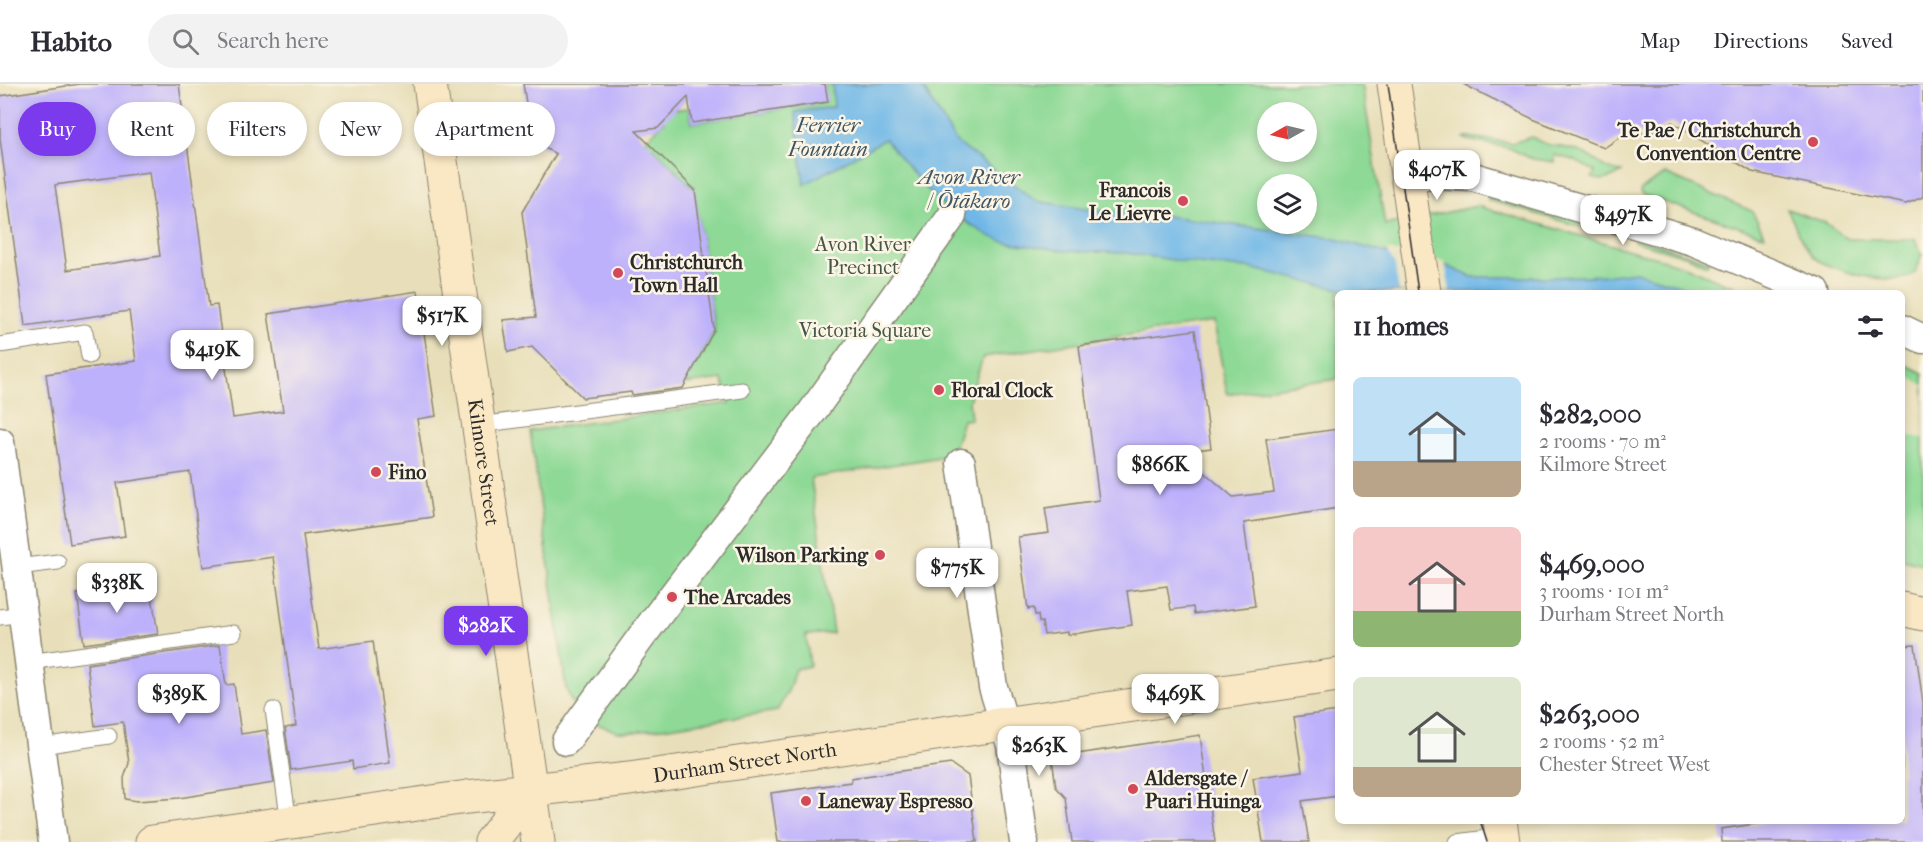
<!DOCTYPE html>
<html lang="en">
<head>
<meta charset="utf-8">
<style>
  :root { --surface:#fff; --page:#f2f2f3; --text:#2b2b33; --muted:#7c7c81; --line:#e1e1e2; --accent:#7c3aed }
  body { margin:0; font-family:"IM FELL French Canon",serif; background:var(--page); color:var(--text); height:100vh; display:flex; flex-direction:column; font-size:22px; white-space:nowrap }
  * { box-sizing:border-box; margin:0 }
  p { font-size:20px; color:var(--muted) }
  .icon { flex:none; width:33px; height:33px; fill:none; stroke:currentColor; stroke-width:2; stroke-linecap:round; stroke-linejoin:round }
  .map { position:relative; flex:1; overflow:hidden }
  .drawer { position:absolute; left:1335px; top:206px; width:570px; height:534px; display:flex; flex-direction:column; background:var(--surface); border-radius:9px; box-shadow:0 3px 9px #0003 }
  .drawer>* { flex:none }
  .top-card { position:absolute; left:18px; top:18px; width:570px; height:54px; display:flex; gap:12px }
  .needle { width:39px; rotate:262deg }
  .controls { position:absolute; left:1257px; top:18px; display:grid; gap:12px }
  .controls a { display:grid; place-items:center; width:60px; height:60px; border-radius:50%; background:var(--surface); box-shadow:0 3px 9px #0003; font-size:30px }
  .price { position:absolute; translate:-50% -51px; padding:0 14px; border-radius:12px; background:#fff; color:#222; font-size:20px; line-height:39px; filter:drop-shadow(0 2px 3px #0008) }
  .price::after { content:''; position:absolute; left:50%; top:36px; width:18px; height:14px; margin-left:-9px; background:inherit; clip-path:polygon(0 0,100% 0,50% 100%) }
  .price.on { background:var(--accent); color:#fff }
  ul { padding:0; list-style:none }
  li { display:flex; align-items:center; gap:18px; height:150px; padding:0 18px }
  li span { display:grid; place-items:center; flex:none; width:168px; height:120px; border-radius:9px; color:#555 }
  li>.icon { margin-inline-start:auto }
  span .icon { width:72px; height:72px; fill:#fffc; stroke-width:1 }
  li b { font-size:26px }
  h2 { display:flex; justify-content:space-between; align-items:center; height:72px; padding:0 18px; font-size:26px }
  .pill { padding:0 21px; border-radius:27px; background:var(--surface); box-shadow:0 3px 9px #0003; font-size:21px; line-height:54px }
  .pill.on { background:var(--accent); color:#fff }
  header { display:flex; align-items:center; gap:36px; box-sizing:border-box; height:84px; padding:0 30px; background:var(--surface); border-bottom:2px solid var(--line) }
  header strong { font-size:28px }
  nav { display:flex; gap:33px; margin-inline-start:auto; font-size:21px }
  .search { width:420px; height:54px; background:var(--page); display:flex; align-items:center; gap:15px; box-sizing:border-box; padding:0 21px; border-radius:33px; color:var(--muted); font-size:22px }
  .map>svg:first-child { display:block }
</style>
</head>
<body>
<header>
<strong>Habito</strong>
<div class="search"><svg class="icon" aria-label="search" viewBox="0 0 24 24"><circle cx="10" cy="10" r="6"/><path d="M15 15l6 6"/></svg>Search here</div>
<nav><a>Map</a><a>Directions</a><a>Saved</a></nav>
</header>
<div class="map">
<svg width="1923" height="758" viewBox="0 0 1923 758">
  <rect width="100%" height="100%" fill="#fcf5e5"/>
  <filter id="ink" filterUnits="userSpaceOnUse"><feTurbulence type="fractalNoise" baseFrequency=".0167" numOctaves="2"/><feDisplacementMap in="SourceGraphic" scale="12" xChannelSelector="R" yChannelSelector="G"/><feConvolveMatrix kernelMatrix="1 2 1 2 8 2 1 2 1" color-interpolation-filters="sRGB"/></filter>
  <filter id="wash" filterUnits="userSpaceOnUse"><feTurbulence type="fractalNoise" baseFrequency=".008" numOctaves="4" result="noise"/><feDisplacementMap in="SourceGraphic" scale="24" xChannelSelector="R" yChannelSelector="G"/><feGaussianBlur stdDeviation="1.35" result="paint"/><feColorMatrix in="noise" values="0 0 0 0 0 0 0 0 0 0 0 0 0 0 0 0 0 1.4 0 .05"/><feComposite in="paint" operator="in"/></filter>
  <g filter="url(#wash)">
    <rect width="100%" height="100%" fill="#e8dfba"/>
    <g fill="#8dd995" stroke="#5c8260" stroke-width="1.5" fill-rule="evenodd">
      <path d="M825,0H1362L1385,141L1477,122L1685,182L1746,208H1338V295L1227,310L1214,238L983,273L969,317L971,335L963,336L952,371L811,394L833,549L806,551L810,582L795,585L789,605L777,627L635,648H618L592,638L572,619L566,604L530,347L730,319L722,295L685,300L712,250L715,249L694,102H691L652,63L643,64V59L665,37L662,27L689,24L692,39L827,18ZM1268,28H1306V68H1268ZM1268,100H1306V140H1268Z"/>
      <path d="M1469,53L1512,59L1532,53C1549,64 1561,61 1578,67C1595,72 1599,85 1622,88C1611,95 1604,98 1592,94L1595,87L1573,76L1554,71V78L1532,75L1509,64L1467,56L1464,54Z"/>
      <polygon points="1665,90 1752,127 1765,152 1643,111 1640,108 1641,105"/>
      <polygon points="1489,112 1586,135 1583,143 1488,116"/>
      <path d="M1787,125L1824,138L1848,155H1915L1922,170C1920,177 1918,187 1912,191C1894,203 1829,187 1814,173C1802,161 1795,140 1787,125Z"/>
      <polygon points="1635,153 1709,177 1707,181 1686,172 1634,157"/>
      <polygon points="1902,279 1923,289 1923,480 1902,475"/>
    </g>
    <path fill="#70b7e7" stroke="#4e7189" stroke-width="1.5" d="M832,0H921L956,58L1036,117L1092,126L1159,131L1332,154L1390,170L1447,182L1472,193H1552L1611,191L1636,188L1701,208H1352L1250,184L1207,181L1126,169L1065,167L1006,158C995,156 985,150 976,144C937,122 912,89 885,55L804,101L795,28L834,23Z"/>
    <g fill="#e8dfba">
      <polygon points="1387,166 1445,178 1450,208 1399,208 1395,182"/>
      <polygon points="1902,288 1923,301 1923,354 1905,351 1902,333"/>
    </g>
    <g id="blocks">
      <g fill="#beb1fc" fill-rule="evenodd">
        <path d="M80,0H179L209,222L217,221L233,334L283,327L268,230L418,207L436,332L417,335L432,433L303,451L319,565L373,557L390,679L353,685L352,677L291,686L285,644L296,642L273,473L203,483L190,388L117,399L125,452L70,460L46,290L136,277L129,227L25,242L0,55V12ZM149,88L160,172L67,186L55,101Z"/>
        <polygon points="523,0 825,0 828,18 692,39 688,13 658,44 636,47 695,106 714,246 683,304 632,311 631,308 583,314 532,263 508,268 503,236 536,233 522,128 556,70 532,57"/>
        <polygon points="1463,0 1923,0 1923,113 1906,120 1752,88 1672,38 1646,52 1634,44 1604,64 1533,35"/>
        <polygon points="1195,246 1211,364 1181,368 1233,413 1274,408 1266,355 1338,345 1338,424 1244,439 1255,522 1194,530 1193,523 1171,526 1167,502 1127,507 1132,541 1067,551 1067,548 1044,551 1042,538 1039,538 1038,531 1035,531 1034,524 1028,525 1018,453 1049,449 1045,424 1099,416 1079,262"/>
        <polygon points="150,500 158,550 84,560 77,510"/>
        <polygon points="220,561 226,601 234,600 241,650 266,646 274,699 179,714 137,717 125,715 124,694 129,679 123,638 95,642 87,580"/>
        <polygon points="1915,561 1923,619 1923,758 1722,758 1721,745 1782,736 1902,736 1902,562"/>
        <polygon points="1338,627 1338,712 1302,717 1309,758 1263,758 1253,694 1302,687 1294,633"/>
        <polygon points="1200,651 1215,758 1072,758 1066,714 1056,703 1052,674"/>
        <polygon points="951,680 968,692 977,758 778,758 771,709 851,698 851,694"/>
      </g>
    </g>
  </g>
  <g filter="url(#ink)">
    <use href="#blocks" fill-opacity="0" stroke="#8a8572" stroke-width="1.5"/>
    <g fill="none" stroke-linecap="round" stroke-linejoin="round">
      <g stroke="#8a8572" stroke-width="17">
        <g id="lane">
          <polyline points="0,261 85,248 89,272"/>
          <polyline points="479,341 742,306"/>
          <polyline points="17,483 58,478"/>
          <polyline points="0,533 23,530"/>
          <polyline points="29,578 234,549"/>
          <polyline points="273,626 289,739"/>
          <polyline points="41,662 109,652"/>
          <polyline points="1457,758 1502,752"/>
        </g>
      </g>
      <g stroke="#8a8572" stroke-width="31">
        <g id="street">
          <polyline points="1407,93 1435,91 1473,93 1693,157 1815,208"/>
          <polyline points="1902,245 1923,255"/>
          <polyline points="0,358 53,758"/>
          <polyline points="961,379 993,603 1011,661 1024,758"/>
          <polyline points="566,657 642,552 812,328 952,132"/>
        </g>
      </g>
      <g stroke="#8a8572" stroke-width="35">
        <g id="secondary">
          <path id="s1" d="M430,0L538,758"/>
          <polyline points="1394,0 1424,208"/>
          <polyline points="1902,525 1923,530"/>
          <polyline points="1500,736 1503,758"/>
          <path id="s2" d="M152,758L467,713L629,695L1338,591"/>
          <polyline points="491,758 531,706"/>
        </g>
      </g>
      <use href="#lane" stroke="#fff" stroke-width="15"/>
      <use href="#street" stroke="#fff" stroke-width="28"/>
      <use href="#secondary" stroke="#fae7c3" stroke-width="33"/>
      <g stroke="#2b2b2b" stroke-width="1.5">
        <polyline points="1388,0 1418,208"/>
        <polyline points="1480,736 1487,758"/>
      </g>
    </g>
  </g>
  <g fill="#d1495b" stroke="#fcf5e5" stroke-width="2">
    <circle cx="1813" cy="58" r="6"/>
    <circle cx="1183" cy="117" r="6"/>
    <circle cx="618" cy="189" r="6"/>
    <circle cx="939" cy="306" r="6"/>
    <circle cx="376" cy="388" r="6"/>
    <circle cx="880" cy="471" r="6"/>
    <circle cx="672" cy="513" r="6"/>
    <circle cx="1133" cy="705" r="6"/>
    <circle cx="806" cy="717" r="6"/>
  </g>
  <g text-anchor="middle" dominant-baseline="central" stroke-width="5" stroke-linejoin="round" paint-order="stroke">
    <g font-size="20" font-weight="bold" fill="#2b2b2b" stroke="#fcf5e5" text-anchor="start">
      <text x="1801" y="46" text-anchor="end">Te Pae / Christchurch<tspan x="1801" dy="23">Convention Centre</tspan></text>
      <text x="1171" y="106" text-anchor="end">Francois<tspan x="1171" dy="23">Le Lievre</tspan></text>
      <text x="630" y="178">Christchurch<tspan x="630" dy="23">Town Hall</tspan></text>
      <text x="951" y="306">Floral Clock</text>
      <text x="388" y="388">Fino</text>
      <text x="868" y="471" text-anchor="end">Wilson Parking</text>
      <text x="684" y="513">The Arcades</text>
      <text x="1145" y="694">Aldersgate /<tspan x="1145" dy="23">Puari Huinga</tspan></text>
      <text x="818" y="717">Laneway Espresso</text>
    </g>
    <g font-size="20" fill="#445646" stroke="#fcf5e5">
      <text x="863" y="160">Avon River<tspan x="863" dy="23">Precinct</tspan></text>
      <text x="865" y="246">Victoria Square</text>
    </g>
    <g font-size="20" fill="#2b2b2b" stroke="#fcf5e5">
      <text stroke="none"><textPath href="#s1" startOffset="382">Kilmore Street</textPath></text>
      <text stroke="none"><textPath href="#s2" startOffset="598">Durham Street North</textPath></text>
    </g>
    <g font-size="21" font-style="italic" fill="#405563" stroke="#fcf5e5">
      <text x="828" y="41">Ferrier<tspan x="828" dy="24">Fountain</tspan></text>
      <text x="969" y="93">Avon River<tspan x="969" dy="24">/ Ōtākaro</tspan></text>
    </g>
  </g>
</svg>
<div class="controls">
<a><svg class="needle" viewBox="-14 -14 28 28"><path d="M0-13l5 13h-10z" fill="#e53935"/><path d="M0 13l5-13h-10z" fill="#7c7c81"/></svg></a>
<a><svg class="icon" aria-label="layers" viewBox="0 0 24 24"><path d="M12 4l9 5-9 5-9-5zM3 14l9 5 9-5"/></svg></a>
</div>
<b class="price" style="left:1437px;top:117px">$407K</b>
<b class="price" style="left:1623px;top:162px">$497K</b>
<b class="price" style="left:442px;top:263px">$517K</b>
<b class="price" style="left:212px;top:297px">$419K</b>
<b class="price" style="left:1160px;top:412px">$866K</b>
<b class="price" style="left:957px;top:515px">$775K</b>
<b class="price" style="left:117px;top:530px">$338K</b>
<b class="price on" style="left:486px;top:573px">$282K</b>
<b class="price" style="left:179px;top:641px">$389K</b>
<b class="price" style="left:1175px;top:641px">$469K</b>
<b class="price" style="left:1039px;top:693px">$263K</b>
<div class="top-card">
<a class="pill on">Buy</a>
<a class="pill">Rent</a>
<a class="pill">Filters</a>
<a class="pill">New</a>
<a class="pill">Apartment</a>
</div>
<section class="drawer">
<h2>11 homes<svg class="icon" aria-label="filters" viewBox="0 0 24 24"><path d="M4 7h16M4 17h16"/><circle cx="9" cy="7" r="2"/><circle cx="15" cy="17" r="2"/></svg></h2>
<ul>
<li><span style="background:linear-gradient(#bfe0f5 70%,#b9a48a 0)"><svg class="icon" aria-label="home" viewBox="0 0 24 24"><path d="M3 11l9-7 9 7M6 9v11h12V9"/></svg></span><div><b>$282,000</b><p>2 rooms · 70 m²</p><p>Kilmore Street</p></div></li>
<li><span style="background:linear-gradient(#f6c9c9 70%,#8fb573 0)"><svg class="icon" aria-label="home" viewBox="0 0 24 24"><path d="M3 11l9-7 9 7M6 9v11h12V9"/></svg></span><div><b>$469,000</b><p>3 rooms · 101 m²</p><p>Durham Street North</p></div></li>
<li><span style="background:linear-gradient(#dfe7d0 75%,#b9a48a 0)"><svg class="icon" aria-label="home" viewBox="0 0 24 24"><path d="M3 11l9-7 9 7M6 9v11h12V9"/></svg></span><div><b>$263,000</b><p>2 rooms · 52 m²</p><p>Chester Street West</p></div></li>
</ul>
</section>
</div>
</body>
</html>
